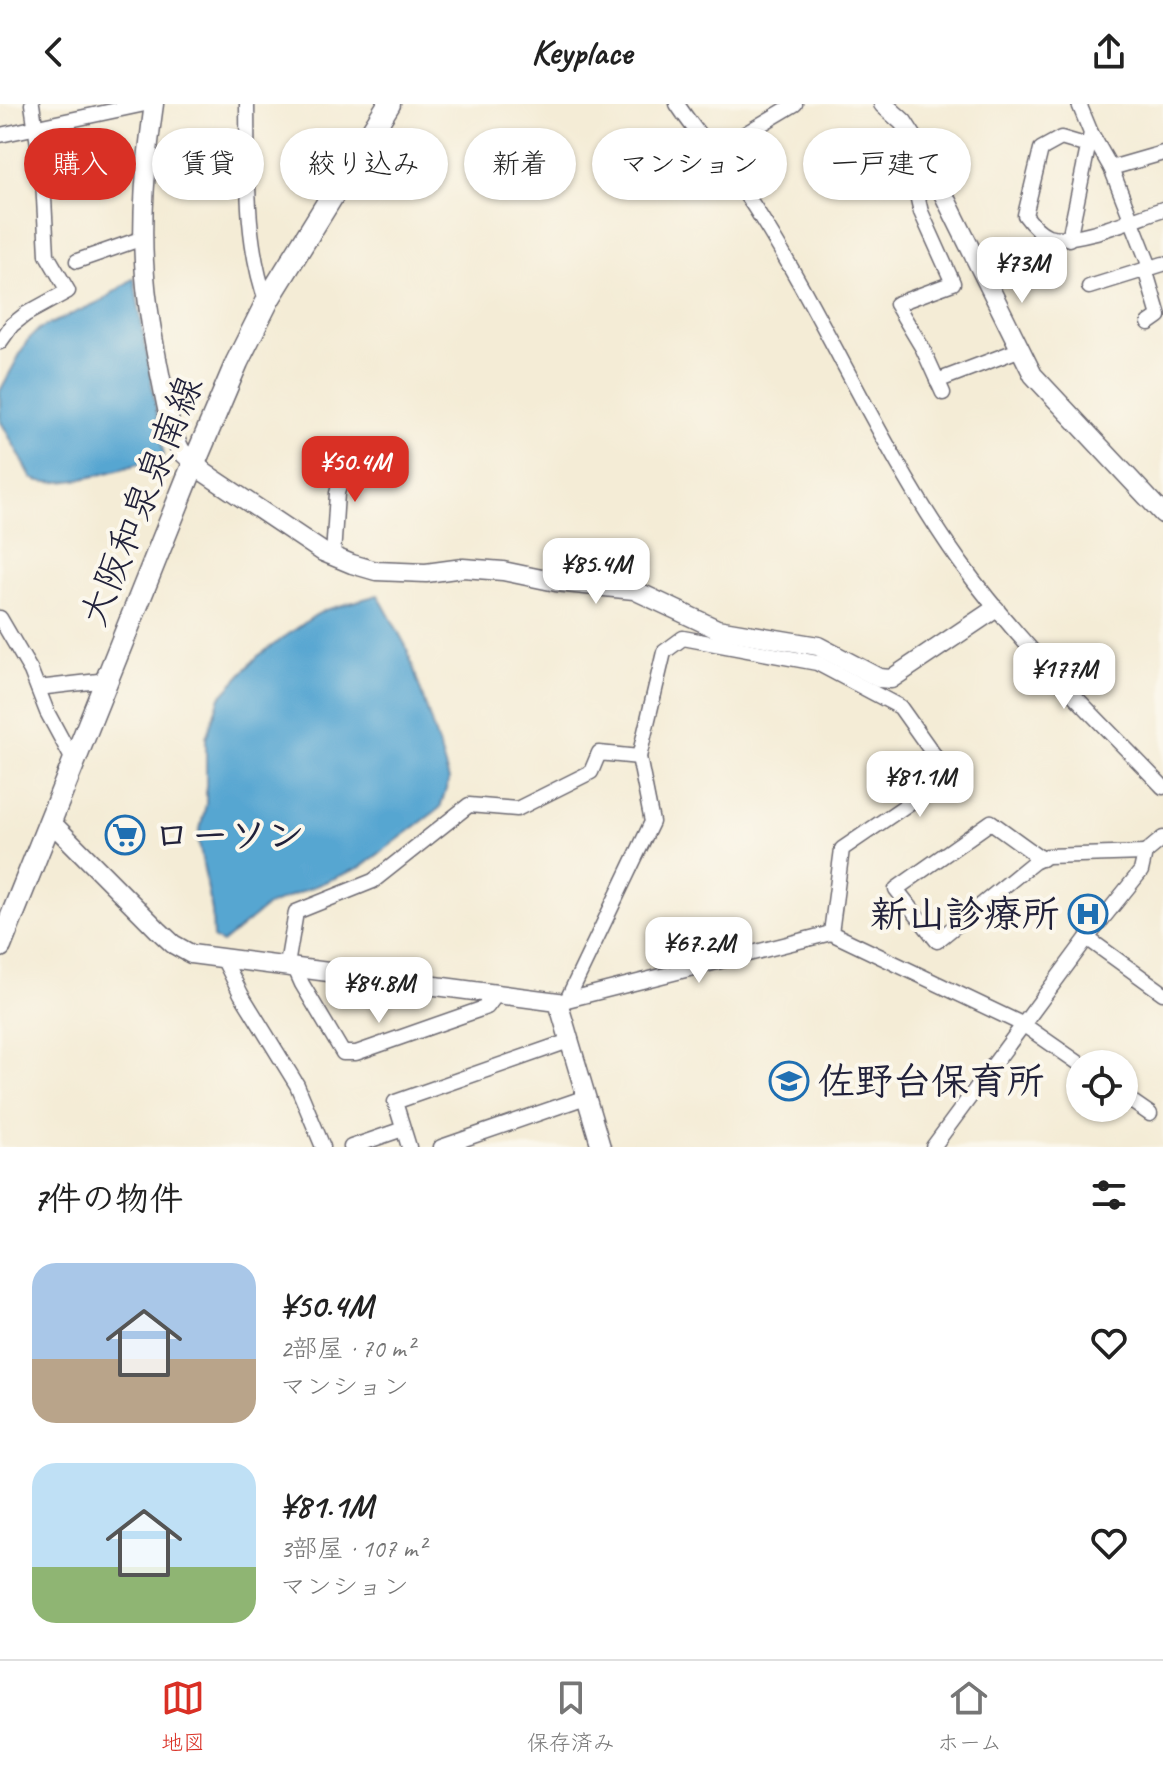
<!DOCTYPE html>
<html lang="ja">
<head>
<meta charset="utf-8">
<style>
  :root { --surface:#fff; --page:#f2f2f2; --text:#222; --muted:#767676; --line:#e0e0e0; --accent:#d93025 }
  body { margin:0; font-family:Caveat,"Klee One",sans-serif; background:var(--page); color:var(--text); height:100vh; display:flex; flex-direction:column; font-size:30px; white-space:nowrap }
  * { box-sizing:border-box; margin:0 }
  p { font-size:26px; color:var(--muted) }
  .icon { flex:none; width:44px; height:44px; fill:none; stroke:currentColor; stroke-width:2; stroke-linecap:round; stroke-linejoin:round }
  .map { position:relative; height:1043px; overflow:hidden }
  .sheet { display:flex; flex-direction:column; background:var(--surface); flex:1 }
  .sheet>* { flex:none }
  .hud { position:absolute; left:24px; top:24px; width:1116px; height:72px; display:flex; gap:16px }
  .fabs { position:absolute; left:1066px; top:946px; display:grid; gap:16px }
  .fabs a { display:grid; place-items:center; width:72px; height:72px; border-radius:50%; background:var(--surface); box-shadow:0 2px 6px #0004; font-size:40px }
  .price { position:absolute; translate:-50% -68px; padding:0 18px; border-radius:16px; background:#fff; color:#222; font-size:26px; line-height:52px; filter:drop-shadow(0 2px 4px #0008) }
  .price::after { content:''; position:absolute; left:50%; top:48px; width:24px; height:18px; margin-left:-12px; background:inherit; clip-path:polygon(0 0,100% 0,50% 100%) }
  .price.on { background:var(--accent); color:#fff }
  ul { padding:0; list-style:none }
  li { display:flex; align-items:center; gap:24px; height:200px; padding:0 32px }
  li span { display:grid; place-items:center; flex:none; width:224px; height:160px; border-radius:24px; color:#555 }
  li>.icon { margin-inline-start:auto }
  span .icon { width:96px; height:96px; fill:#fffc; stroke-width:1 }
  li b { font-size:34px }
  h2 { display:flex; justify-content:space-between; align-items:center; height:96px; padding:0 32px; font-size:34px }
  .pill { padding:0 28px; border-radius:36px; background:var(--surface); box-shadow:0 2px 6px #0004; font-size:28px; line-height:72px }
  .pill.on { background:var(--accent); color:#fff }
  header { display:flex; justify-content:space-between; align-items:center; height:104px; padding:0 32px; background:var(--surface); font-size:36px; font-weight:700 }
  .tabs { display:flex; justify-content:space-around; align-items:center; height:112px; border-top:2px solid var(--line); background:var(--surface); font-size:22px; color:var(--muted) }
  .tabs a { display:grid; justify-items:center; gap:4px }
  .tabs .on { color:var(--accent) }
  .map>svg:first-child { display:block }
</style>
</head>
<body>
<header><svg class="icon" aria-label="back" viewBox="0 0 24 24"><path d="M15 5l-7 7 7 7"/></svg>Keyplace<svg class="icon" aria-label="share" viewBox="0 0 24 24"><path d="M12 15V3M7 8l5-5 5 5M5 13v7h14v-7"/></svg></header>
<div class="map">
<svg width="1163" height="1043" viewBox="0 0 1163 1043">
  <rect width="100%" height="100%" fill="#fbf7ec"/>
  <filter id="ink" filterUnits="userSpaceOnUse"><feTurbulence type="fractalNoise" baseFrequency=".0125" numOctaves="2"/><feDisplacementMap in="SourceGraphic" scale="16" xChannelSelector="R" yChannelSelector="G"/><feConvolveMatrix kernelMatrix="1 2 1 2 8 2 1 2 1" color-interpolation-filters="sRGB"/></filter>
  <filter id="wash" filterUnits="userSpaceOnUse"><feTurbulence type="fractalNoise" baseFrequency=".006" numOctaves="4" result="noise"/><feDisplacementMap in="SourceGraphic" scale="32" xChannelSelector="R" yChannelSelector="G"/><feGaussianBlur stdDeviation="1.8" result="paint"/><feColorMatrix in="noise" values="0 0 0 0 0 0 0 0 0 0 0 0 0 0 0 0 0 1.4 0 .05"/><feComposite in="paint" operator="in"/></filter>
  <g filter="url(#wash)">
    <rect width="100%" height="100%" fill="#f4ecd6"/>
    <g fill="#57a6d1" stroke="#3c6486" stroke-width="2">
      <path d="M134,174L164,352C137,360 55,389 32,374L0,316V287L27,237L39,225L101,197Z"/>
      <polygon points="378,491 406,542 442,652 449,676 440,704 361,763 267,802 222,839 213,834 212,807 198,734 206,700 206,634 220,593 258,552 314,512 325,506"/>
    </g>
  </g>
  <g filter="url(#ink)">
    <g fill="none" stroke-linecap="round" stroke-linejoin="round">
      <g stroke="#6c6971" stroke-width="17">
        <g id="minor">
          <path d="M247,0C248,66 244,136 267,199"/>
          <path d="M677,0C701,37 733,69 757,107C829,221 882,348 960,458C1019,540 1093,610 1163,683"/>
          <polyline points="1091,29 1111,64 1150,163"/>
          <polyline points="0,31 145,0"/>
          <path d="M1088,42L1061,34L1041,45L1025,111C1030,118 1039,128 1048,132C1075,141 1135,114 1163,105"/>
          <polyline points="713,49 795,0"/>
          <polyline points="923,49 912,70 921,108 953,179 896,200 923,245 943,289"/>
          <polyline points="1111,64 1163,49"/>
          <polyline points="1069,135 1091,29 1079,0"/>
          <polyline points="77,157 143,134"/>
          <polyline points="1145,165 1159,212 1149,219"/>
          <polyline points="1089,183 1163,160"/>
          <polyline points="0,238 12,221 26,210 68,187 47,151 43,75 32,0"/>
          <polyline points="937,277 1021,245"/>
          <polyline points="333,452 337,389 351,343"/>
          <polyline points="0,514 31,567 47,608 74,658"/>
          <polyline points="38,584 107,576"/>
          <polyline points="1042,755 991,718 896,785 937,837 1034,758 1047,752 1145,749"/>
          <polyline points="1087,834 1163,889"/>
          <polyline points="224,856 241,890 297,981 323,1043"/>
          <polyline points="287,861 296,808 373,777 469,701 517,705 591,668 599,649 639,653"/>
          <polyline points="294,862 302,880 343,949 356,949 487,903 496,891"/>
          <polyline points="567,896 652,718 639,653 664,548 683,534 817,559 900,603 949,672 842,745 831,829 1024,921 1080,960"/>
          <polyline points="563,897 831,829"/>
          <polyline points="1124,992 1150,1010"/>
          <polyline points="351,1043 403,1025"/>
          <polyline points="409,1043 395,998 569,937"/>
          <polyline points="441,1043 586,993"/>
          <polyline points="933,1043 1087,834 1141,767 1145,749 1163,734"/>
        </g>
      </g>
      <g stroke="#6c6971" stroke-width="21">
        <g id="tertiary">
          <path d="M154,0C146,57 140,114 145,172C149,223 162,279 172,329L181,347L205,369L323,448L352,460L376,467L426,469L463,464L503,467L556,478L634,486L717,525L818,542L879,574L891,575L995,505"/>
          <polyline points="883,0 903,18 923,49 1033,271 1163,410"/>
          <polyline points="50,717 158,826 173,840 191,850 558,898 601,1043"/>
        </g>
      </g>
      <g stroke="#6c6971" stroke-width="25">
        <polyline id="primary" points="0,842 187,376 237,258 269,194 389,0"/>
      </g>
      <use href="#minor" stroke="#fff" stroke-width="14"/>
      <use href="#tertiary" stroke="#fff" stroke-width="18"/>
      <use href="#primary" stroke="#fff" stroke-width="22"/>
    </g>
  </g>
  <defs>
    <g id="supermarket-ring" transform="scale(2)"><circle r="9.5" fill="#fbf7ec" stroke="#1f6fb2" stroke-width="1.5"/><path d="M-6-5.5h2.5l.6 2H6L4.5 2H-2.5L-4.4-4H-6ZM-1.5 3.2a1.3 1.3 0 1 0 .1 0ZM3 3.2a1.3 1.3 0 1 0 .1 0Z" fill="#1f6fb2"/></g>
    <g id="hospital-ring" transform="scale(2)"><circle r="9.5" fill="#fbf7ec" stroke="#1f6fb2" stroke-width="1.5"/><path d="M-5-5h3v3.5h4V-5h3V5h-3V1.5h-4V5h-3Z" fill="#1f6fb2"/></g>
    <g id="school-ring" transform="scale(2)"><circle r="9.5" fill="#fbf7ec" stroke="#1f6fb2" stroke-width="1.5"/><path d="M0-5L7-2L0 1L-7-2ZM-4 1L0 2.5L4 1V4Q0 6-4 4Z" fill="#1f6fb2"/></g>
  </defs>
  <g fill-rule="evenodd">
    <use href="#supermarket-ring" x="125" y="731"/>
    <use href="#hospital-ring" x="1088" y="810"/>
    <use href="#school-ring" x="789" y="977"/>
  </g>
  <g text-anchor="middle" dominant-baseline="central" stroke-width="8" stroke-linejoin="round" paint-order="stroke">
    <g font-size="38" fill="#22223b" stroke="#fbf7ec">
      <text transform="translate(141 397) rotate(-68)">大阪和泉泉南線</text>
    </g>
    <g font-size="38" font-weight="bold" fill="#22223b" stroke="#fbf7ec" text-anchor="start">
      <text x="153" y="731">ローソン</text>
      <text x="1060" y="810" text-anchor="end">新山診療所</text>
      <text x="817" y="977">佐野台保育所</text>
    </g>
  </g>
</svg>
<div class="fabs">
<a><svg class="icon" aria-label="locate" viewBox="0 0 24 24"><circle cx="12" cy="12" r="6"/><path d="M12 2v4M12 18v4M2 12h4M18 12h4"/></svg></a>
</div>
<b class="price" style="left:1022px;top:201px">¥73M</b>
<b class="price on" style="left:355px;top:400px">¥50.4M</b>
<b class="price" style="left:596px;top:502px">¥85.4M</b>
<b class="price" style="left:1064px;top:607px">¥177M</b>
<b class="price" style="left:920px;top:715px">¥81.1M</b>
<b class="price" style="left:699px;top:881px">¥67.2M</b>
<b class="price" style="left:379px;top:921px">¥84.8M</b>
<div class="hud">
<a class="pill on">購入</a>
<a class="pill">賃貸</a>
<a class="pill">絞り込み</a>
<a class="pill">新着</a>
<a class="pill">マンション</a>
<a class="pill">一戸建て</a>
</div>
</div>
<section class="sheet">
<h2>7件の物件<svg class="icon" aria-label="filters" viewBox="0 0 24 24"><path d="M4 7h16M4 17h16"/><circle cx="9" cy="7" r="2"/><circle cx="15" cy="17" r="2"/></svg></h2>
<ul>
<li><span style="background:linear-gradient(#a9c7e8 60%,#b9a48a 0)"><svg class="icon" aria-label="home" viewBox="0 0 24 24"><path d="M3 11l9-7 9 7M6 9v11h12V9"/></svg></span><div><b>¥50.4M</b><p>2部屋 · 70 m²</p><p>マンション</p></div><svg class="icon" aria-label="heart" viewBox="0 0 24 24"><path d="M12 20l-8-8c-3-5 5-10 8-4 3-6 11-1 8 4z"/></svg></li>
<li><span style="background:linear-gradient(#bfe0f5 65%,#8fb573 0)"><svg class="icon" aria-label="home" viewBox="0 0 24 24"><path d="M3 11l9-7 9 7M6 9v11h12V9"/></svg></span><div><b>¥81.1M</b><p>3部屋 · 107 m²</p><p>マンション</p></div><svg class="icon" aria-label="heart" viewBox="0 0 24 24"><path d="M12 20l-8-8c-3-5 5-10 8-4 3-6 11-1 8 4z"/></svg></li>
</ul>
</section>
<nav class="tabs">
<a class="on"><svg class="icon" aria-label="map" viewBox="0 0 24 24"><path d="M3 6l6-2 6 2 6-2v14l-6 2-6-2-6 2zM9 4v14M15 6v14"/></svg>地図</a>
<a><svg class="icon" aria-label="saved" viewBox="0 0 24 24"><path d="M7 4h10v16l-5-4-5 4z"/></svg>保存済み</a>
<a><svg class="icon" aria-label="home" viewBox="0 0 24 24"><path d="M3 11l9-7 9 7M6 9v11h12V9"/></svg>ホーム</a>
</nav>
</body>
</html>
